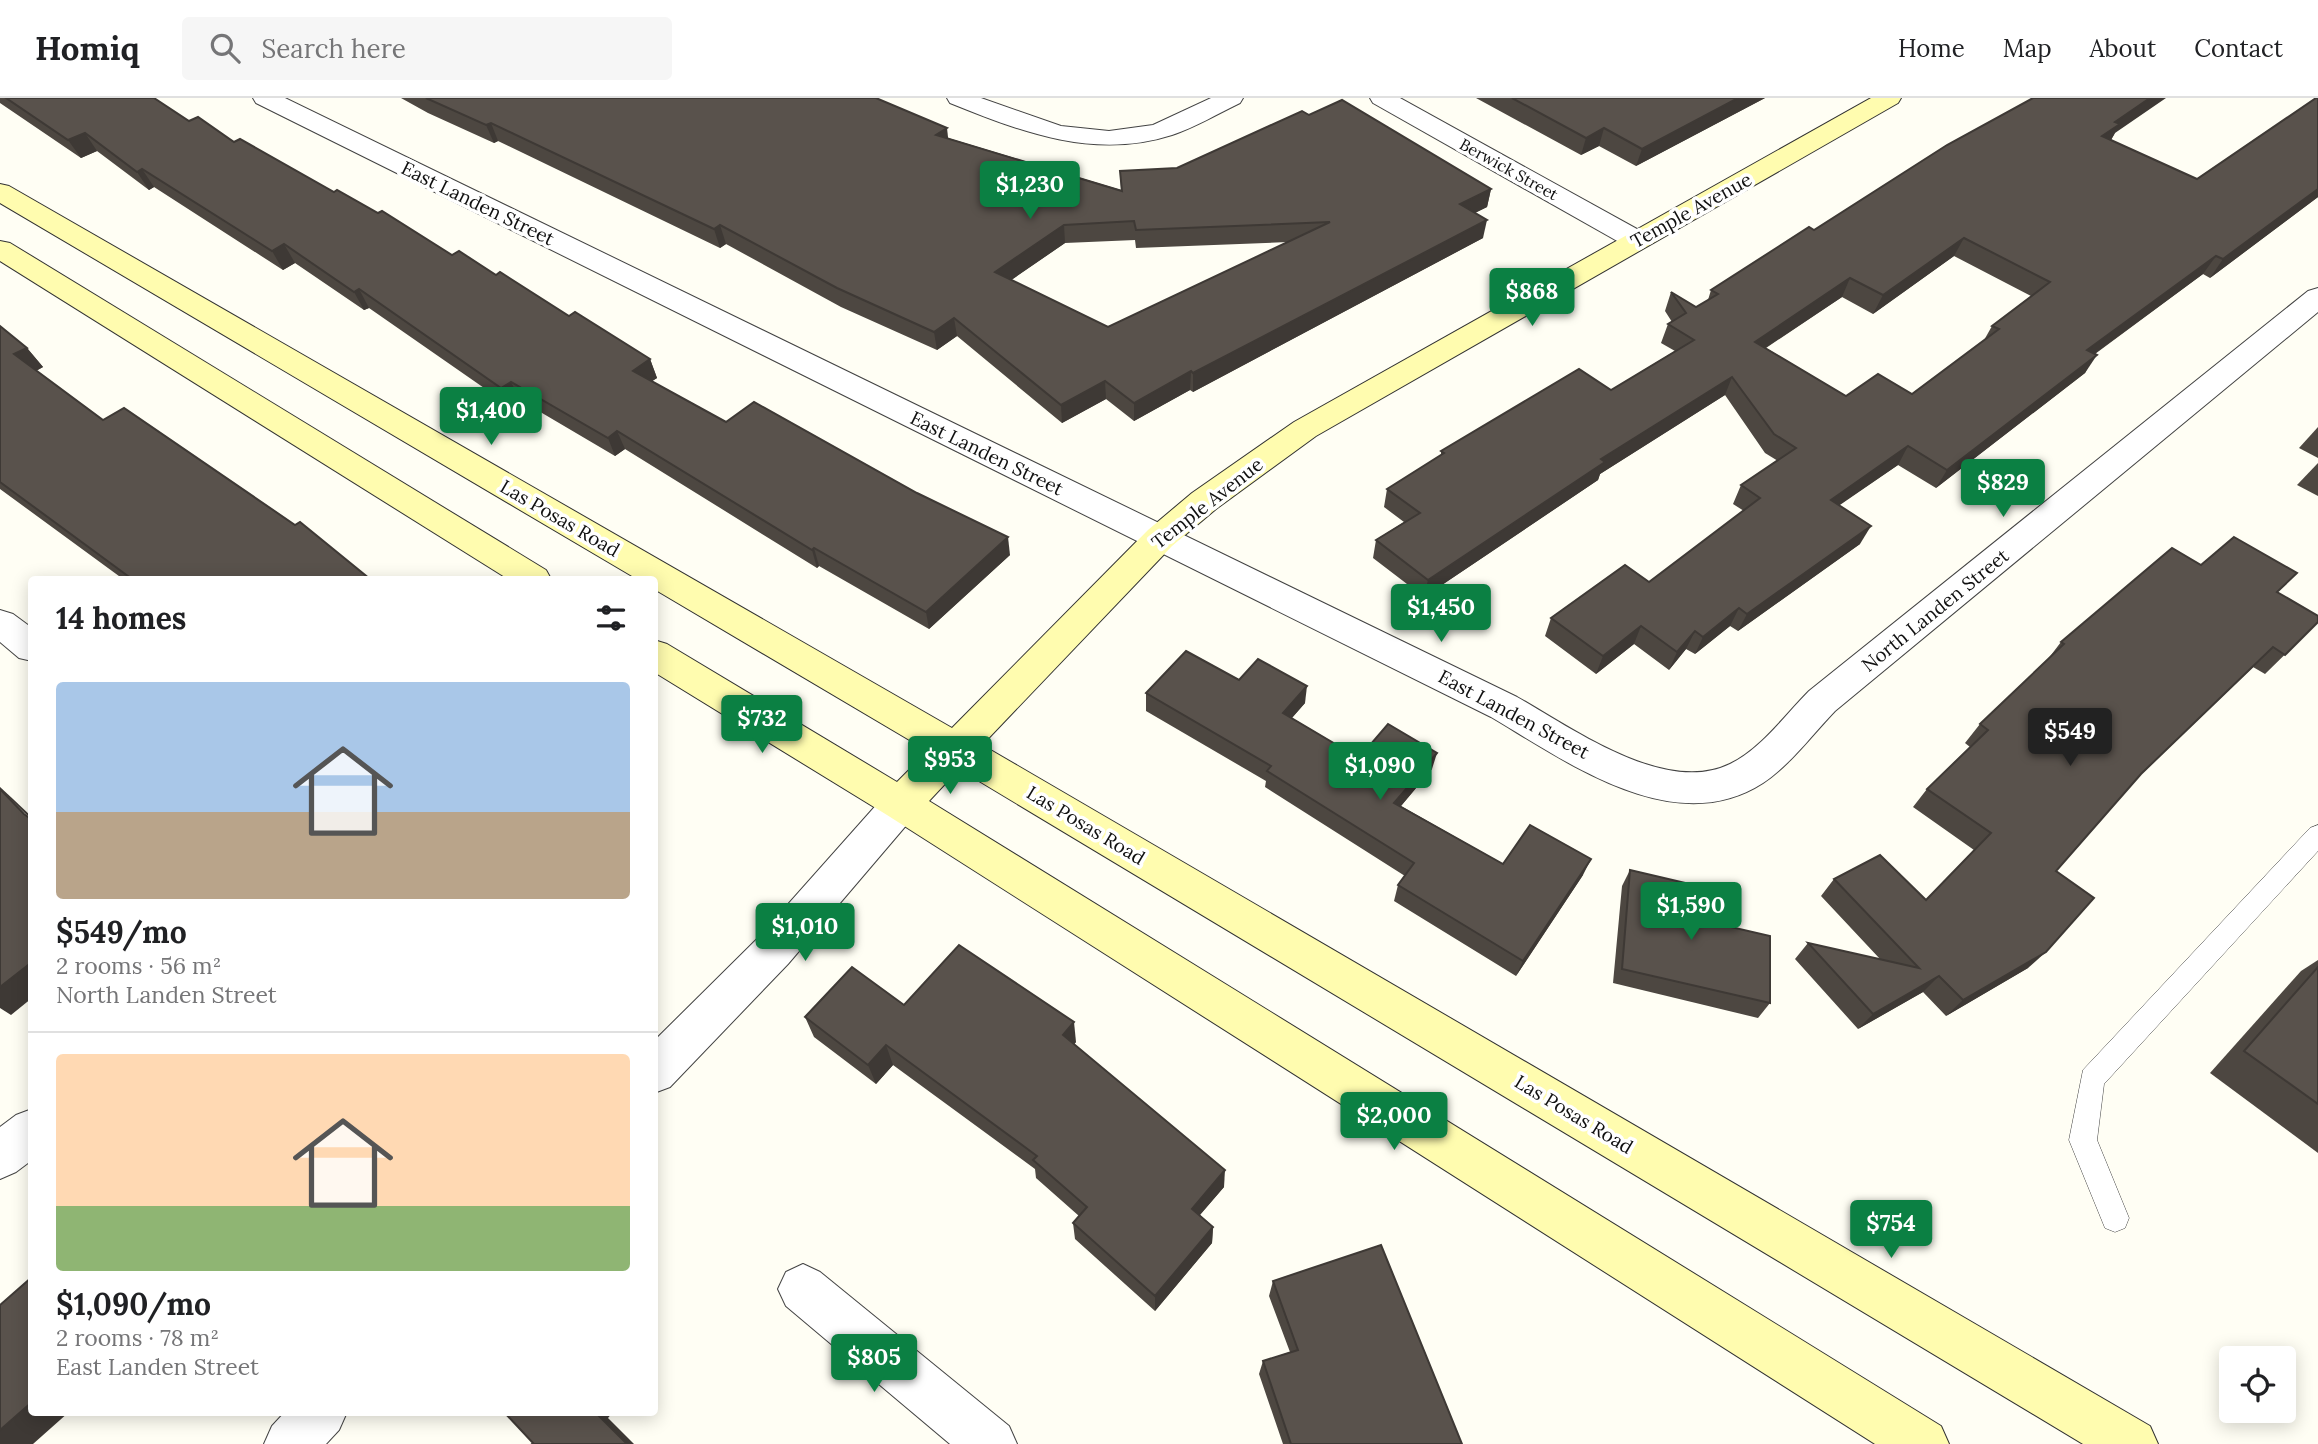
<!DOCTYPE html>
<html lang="en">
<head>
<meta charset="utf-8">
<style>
  :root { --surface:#fff; --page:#f6f6f6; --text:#202124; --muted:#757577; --line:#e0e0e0; --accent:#0b8043 }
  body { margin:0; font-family:Lora,serif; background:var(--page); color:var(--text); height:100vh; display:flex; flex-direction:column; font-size:26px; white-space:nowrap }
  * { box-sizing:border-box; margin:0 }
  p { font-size:23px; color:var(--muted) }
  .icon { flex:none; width:38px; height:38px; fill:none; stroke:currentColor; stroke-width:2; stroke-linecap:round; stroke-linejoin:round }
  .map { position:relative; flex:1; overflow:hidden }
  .details { position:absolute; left:28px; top:478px; width:630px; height:840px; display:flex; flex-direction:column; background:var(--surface); border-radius:7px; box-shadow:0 4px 18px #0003 }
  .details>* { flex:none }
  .controls { position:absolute; left:2219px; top:1248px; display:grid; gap:14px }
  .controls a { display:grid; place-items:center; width:77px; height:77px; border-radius:7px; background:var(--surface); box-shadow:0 4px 18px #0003; font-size:35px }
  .price { position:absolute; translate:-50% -60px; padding:0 16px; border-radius:7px; background:var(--accent); color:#fff; font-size:23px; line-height:46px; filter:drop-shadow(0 2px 4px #0008) }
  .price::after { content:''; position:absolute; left:50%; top:42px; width:21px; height:16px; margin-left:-10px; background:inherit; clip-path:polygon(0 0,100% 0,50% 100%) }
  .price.selected { background:#222; color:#fff }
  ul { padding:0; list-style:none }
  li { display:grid; align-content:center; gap:14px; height:371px; padding:0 28px }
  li+li { border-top:2px solid var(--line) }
  li span { display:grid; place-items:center; height:217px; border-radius:7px; color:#555 }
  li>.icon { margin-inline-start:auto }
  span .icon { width:126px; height:126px; fill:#fffc; stroke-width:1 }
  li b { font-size:30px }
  h2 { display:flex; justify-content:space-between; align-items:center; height:84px; padding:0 28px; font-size:30px }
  header { display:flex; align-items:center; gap:42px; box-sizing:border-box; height:98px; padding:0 35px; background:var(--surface); border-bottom:2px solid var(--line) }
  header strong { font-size:33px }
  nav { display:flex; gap:38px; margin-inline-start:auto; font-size:24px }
  .search { width:490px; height:63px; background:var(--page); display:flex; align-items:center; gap:18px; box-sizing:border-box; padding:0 24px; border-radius:7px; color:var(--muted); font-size:26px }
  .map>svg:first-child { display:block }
</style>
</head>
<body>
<header>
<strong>Homiq</strong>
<div class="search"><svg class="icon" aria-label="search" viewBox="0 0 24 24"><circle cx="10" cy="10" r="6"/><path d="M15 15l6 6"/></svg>Search here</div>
<nav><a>Home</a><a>Map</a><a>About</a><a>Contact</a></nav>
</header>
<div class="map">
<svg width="2318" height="1346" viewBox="0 0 2318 1346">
  <rect width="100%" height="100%" fill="#fffef4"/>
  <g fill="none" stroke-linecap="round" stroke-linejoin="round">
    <g stroke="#434343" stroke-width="1">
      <polygon id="lane" points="2318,727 2318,753 2104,986 2097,1042 2129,1120 2125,1130 2115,1134 2105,1130 2069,1042 2083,972 2310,730"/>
    </g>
    <g stroke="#434343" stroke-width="2">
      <g id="street">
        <path d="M253,0H285L1517,599C1572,630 1665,698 1730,666C1761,651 1785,617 1809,593L2308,193L2318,190V214L1835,613C1812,637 1791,666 1763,685C1674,743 1566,663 1491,619L256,5Z"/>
        <path d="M947,0H981L1061,28L1109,33L1153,27L1211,0H1243L1240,5C1217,16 1196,29 1172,37C1094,62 1022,34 950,5Z"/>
        <polygon points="1370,0 1400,0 1646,136 1650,142 1646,148 1626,148 1373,5"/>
        <polygon points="0,512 13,516 32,530 32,563 19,560 0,544"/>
        <polygon points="901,690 915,695 921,706 915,717 788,866 670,989 654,995 654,943 758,840 887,695"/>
        <polygon points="32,1011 32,1062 16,1074 0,1081 0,1029 16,1017"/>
        <polygon points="803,1166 820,1174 1009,1328 1017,1346 950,1346 786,1208 778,1191 786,1174"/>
        <polygon points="285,1314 347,1314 339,1332 326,1346 264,1346 272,1328"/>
      </g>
    </g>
    <g stroke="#323232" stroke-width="2">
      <g id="secondary">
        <polygon points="1871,0 1901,0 1898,5 1316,338 1216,411 1172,448 982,647 2150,1328 2158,1346 2083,1346 959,671 929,703 1941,1328 1949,1346 1875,1346 887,717 654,574 654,542 667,546 897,684 928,653 654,491 654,481 637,481 0,105 0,86 9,88 952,630 1148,432 1192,395 1294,324"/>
        <polygon points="0,143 10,145 546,472 551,481 508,481 0,163"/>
      </g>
    </g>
    <use href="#lane" fill="#fff" fill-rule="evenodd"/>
    <use href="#street" fill="#fff" fill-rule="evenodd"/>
    <use href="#secondary" fill="#fffcaf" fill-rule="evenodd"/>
  </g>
  <g fill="#4d4741" fill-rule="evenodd">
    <polygon points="0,0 154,0 189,23 234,44 334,94 452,157 496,177 569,218 650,261 657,280 652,283 726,324 1010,457 929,531 819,468 817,470 625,351 615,358 520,302 510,308 369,210 364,212 295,165 283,172 154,89 149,92 97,53 81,60 0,5"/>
    <path d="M401,0H876L948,40L1121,92L1120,73L1177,70L1309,17L1491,91L1487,109L1475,115L1483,140L1193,294L1190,292L1134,323L1106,301L1062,325L957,238L937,252L841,209L726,146L720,150L498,43L494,45L428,15ZM1135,142L1136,150L1288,144L1108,229L1011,182L1065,145Z"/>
    <polygon points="1476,0 1765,0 1636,68 1599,48 1581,57"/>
    <path d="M2115,35L2111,42L2197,81L2318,99L2210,180L2203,176L2095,256L2085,275L1936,390L1898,367L1839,407L1860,446L1738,533L1730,528L1695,556L1686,551L1669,572L1634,546L1596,576L1545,538L1551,520L1649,484L1744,413L1733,406L1741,387L1778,363L1765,355L1725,297L1600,376L1598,382L1424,499L1373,460L1376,442L1404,424L1384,409L1387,391L1441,357V353L1611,292L1675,253L1661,245L1668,226L1672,224L1665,213L1671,194L1696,209L1708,202L1711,192L1814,132ZM1954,158L2031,198L1992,228L1983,244L1912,296L1846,298L1766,250L1842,199L1873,216Z"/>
    <polygon points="0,228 27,250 43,269 36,273 103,322 370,481 123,481 0,391"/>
    <polygon points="2318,329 2318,360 2299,350"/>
    <polygon points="2318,365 2318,398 2297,387"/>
    <polygon points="2201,467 2278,495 2318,524 2265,576 2253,569 2136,681 2056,773 2028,870 1946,918 1923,894 1858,931 1795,861 1808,845 1880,861 1821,798 1834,781 1926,802 1974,752 1913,709 1927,691 1970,649 1965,645 1980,626 2048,561 2061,544"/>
    <polygon points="1239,582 1305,605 1292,620 1359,660 1432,671 1401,708 1503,766 1583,777 1516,878 1394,803 1398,787 1405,778 1265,689 1266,683 1146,613 1146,595"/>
    <polygon points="1630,772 1692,820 1770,905 1758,920 1613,885 1622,788"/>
    <polygon points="2318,862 2318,1055 2210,975 2301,873"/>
    <polygon points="904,907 1076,944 1074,946 1224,1089 1200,1117 1213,1129 1212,1145 1155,1213 1075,1141 1073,1125 1079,1118 1036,1080 1035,1071 893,967 876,986 814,939 805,919"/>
    <polygon points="1273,1183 1462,1346 1283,1346 1259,1276 1263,1263 1290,1254 1269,1198"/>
  </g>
  <g fill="#3e3935">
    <polygon points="1738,0 1765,0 1636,68 1642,51"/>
    <polygon points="2150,0 2166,0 2115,35 2109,45 2102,38 2115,24"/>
    <polygon points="491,25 498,43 494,45 486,27"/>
    <polygon points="947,30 949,48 936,37"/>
    <polygon points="1604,30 1599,48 1581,57 1586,40"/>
    <polygon points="85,35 97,53 81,60 68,42"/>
    <polygon points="142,71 154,89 149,92 137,74"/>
    <polygon points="1491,91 1487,109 1456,124 1460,106"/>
    <polygon points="2318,91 2318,99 2210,180 2223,161"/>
    <polygon points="1487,122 1483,140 1193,294 1193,275"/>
    <polygon points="720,127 726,146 720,150 714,131"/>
    <polygon points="1064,127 1065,145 997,192 995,174"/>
    <polygon points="1964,140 1954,158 1873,216 1883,197"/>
    <polygon points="284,146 295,165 283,172 272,153"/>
    <polygon points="2216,158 2203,176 2075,270 2087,252"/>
    <polygon points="1850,180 1842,199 1747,262 1755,244"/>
    <polygon points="359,191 369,210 364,212 354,194"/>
    <polygon points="954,220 957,238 937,252 934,234"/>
    <polygon points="27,250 43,269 30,276 14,256"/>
    <polygon points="2097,257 2085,275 1936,390 1947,372"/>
    <polygon points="650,261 657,280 640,291 633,273"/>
    <polygon points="1191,273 1190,292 1134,323 1134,305"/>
    <polygon points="1732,279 1725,297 1600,376 1598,382 1424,499 1428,482 1601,361"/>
    <polygon points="1105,283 1106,301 1062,325 1061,307"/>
    <polygon points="511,284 520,302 510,308 501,290"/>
    <polygon points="617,333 625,351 615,358 608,340"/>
    <polygon points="1908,348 1898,367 1821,420 1831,402"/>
    <polygon points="1871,428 1860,446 1738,533 1747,516"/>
    <polygon points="1008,439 1010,457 929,531 926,514"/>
    <polygon points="814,450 819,468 817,470 812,452"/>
    <polygon points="1739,510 1730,528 1695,556 1703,539"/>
    <polygon points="1641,528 1634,546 1596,576 1603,558"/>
    <polygon points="1695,533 1686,551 1669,572 1677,554"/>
    <polygon points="1307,588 1305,605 1281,632 1283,615"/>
    <polygon points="1437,655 1432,671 1390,721 1394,705"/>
    <polygon points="0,689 13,701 32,719 32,722 0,691"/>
    <polygon points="1591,761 1583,777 1516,878 1523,863"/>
    <polygon points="2046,854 2028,870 1946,918 1963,902"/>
    <polygon points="32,864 32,900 11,917 0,910 0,889"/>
    <polygon points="1939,878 1923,894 1858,931 1873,916"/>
    <polygon points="1074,924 1076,944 1065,957 1063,937"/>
    <polygon points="886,947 893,967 876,986 868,967"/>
    <polygon points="1225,1072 1224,1089 1191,1127 1192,1111"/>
    <polygon points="1213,1129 1212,1145 1155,1213 1155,1198"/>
    <polygon points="32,1304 32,1314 69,1314 33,1346 0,1346 0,1332"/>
    <polygon points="595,1314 613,1314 608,1320 634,1346 627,1346"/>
  </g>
  <g fill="#59524c" stroke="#3e3935" stroke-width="2" fill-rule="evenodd">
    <polygon points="6,0 154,0 189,23 198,19 234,44 240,41 334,94 337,92 378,115 382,113 452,157 459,153 496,177 500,174 569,218 575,214 650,261 633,273 726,324 754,304 917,395 1008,439 926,514 814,450 812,452 617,333 608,340 511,284 501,290 359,191 354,194 284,146 272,153 142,71 137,74 85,35 68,42"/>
    <path d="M426,0H876L947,30L936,37L1122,93L1120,73L1177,70L1302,13L1309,17L1342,2L1491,91L1460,106L1487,122L1193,275L1191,273L1134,305L1105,283L1061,307L954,220L934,234L837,190L720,127L714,131L491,25L486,27ZM1134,123L1136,132L1330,124L1108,229L995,174L1064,127Z"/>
    <polygon points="1512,0 1738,0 1642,51 1604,30 1586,40"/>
    <path d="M2033,0H2150L2115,24L2120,26L2102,38L2197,81L2316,0H2318V91L2223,161L2216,158L2087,252L2097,257L1947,372L1908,348L1831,402L1871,428L1747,516L1739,510L1703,539L1695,533L1677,554L1641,528L1603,558L1551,520L1625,467L1649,484L1760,400L1741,387L1796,350L1774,336L1732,279L1601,361L1605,364L1428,482L1376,442L1420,415L1387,391L1444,355L1441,353L1579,271L1611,292L1694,242L1668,226L1686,215L1671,194L1696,209L1718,196L1711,192L1809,129L1814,132L1947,47ZM1964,140L2050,184L1992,228L1999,231L1912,296L1878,276L1846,298L1755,244L1850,180L1883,197Z"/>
    <polygon points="0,228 27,250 14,256 103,322 124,310 295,427 300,424 370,481 132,481 0,384"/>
    <polygon points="2234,439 2297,475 2277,494 2318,518 2318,524 2285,557 2273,549 2141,676 2056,773 2094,800 2046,854 1963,902 1939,878 1873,916 1808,845 1919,870 1834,781 1880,757 1926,802 1991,735 1927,691 1988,632 1980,626 2064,546 2061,544 2172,450 2201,467"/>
    <polygon points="1186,553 1239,582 1258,561 1307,588 1283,615 1359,660 1388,626 1437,655 1394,705 1503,766 1530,727 1591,761 1523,863 1398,787 1414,765 1267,673 1271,668 1146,595"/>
    <polygon points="0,691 24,716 32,722 32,864 0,889"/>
    <polygon points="1630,772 1694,787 1692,820 1770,838 1770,905 1622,871"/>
    <polygon points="959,847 1074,924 1063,937 1225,1072 1192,1111 1213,1129 1155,1198 1073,1125 1087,1109 1033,1062 1037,1058 886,947 868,967 805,919 852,869 904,907"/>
    <polygon points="2318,869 2318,1006 2244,953"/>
    <polygon points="1381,1147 1462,1346 1291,1346 1263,1263 1298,1252 1273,1183"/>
    <polygon points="32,1179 32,1304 0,1332 0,1207"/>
    <polygon points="504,1314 595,1314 627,1346 532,1346 533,1345"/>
  </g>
  <g text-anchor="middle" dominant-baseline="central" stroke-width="7" stroke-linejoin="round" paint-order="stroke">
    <g font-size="16" fill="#101010" stroke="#fff">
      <text transform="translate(1509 71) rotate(29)">Berwick Street</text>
    </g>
    <g font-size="19" fill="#101010" stroke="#fff">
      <text transform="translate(478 105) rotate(26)">East Landen Street</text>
      <text transform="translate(1691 112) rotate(-29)">Temple Avenue</text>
      <text transform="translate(987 355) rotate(26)">East Landen Street</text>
      <text transform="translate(1207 405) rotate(-38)">Temple Avenue</text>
      <text transform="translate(560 420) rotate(30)">Las Posas Road</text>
      <text transform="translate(1935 512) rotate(-39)">North Landen Street</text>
      <text transform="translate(1514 616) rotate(28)">East Landen Street</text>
      <text transform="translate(1086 727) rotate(31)">Las Posas Road</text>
      <text transform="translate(1574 1016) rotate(31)">Las Posas Road</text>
    </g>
  </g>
</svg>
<div class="controls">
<a><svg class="icon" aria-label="locate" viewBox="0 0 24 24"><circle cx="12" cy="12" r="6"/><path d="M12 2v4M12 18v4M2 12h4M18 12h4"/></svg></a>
</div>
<b class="price" style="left:1030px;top:123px">$1,230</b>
<b class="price" style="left:1532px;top:230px">$868</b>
<b class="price" style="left:491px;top:349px">$1,400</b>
<b class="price" style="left:2003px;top:421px">$829</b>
<b class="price" style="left:1441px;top:546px">$1,450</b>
<b class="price" style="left:762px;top:657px">$732</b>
<b class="price selected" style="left:2070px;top:670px">$549</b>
<b class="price" style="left:950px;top:698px">$953</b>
<b class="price" style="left:1380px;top:704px">$1,090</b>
<b class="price" style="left:1691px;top:844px">$1,590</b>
<b class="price" style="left:805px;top:865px">$1,010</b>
<b class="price" style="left:1394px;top:1054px">$2,000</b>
<b class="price" style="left:1891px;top:1162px">$754</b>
<b class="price" style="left:874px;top:1296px">$805</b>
<section class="details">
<h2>14 homes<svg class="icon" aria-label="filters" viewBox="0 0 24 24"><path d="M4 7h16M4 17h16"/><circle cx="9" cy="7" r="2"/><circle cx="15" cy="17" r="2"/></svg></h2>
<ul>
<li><span style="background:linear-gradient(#a9c7e8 60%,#b9a48a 0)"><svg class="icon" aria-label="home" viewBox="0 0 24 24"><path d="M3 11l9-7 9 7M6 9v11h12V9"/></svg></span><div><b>$549/mo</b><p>2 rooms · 56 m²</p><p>North Landen Street</p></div></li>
<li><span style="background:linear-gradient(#ffd9b3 70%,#8fb573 0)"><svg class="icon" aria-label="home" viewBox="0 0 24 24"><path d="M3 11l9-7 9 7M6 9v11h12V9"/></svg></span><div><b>$1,090/mo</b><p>2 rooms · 78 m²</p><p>East Landen Street</p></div></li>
</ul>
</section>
</div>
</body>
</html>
